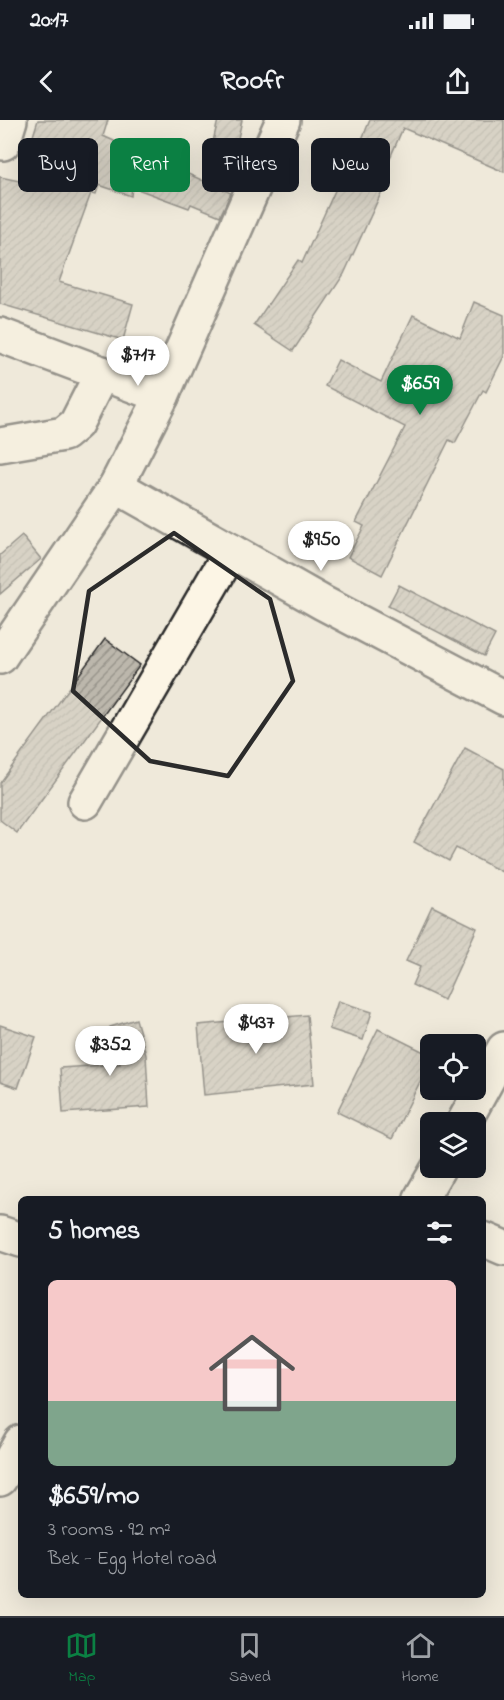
<!DOCTYPE html>
<html lang="en">
<head>
<meta charset="utf-8">
<style>
  :root { --surface:#171b24; --page:#20242c; --text:#f1f3f6; --muted:#9ea1a6; --line:#363941; --accent:#0b8043 }
  body { margin:0; font-family:"Indie Flower",sans-serif; background:var(--page); color:var(--text); height:100vh; display:flex; flex-direction:column; font-size:22px; white-space:nowrap }
  * { box-sizing:border-box; margin:0 }
  p { font-size:20px; color:var(--muted) }
  .icon { flex:none; width:33px; height:33px; fill:none; stroke:currentColor; stroke-width:2; stroke-linecap:round; stroke-linejoin:round }
  .map { position:relative; flex:1; overflow:hidden }
  .drawer { position:absolute; left:18px; top:1076px; width:468px; height:402px; display:flex; flex-direction:column; background:var(--surface); border-radius:9px; box-shadow:0 6px 24px #0002 }
  .drawer>* { flex:none }
  .top-card { position:absolute; left:18px; top:18px; width:468px; height:54px; display:flex; gap:12px }
  .controls { position:absolute; left:420px; top:914px; display:grid; gap:12px }
  .controls a { display:grid; place-items:center; width:66px; height:66px; border-radius:9px; background:var(--surface); box-shadow:0 6px 24px #0002; font-size:30px }
  .price { position:absolute; translate:-50% -51px; padding:0 14px; border-radius:21px; background:#fff; color:#222; font-size:20px; line-height:39px; filter:drop-shadow(0 2px 3px #0008) }
  .price::after { content:''; position:absolute; left:50%; top:36px; width:18px; height:14px; margin-left:-9px; background:inherit; clip-path:polygon(0 0,100% 0,50% 100%) }
  .price.active { background:var(--accent); color:#fff }
  ul { padding:0; list-style:none }
  li { display:grid; align-content:center; gap:12px; height:318px; padding:0 30px }
  li+li { border-top:2px solid var(--line) }
  li span { display:grid; place-items:center; height:186px; border-radius:9px; color:#555 }
  li>.icon { margin-inline-start:auto }
  span .icon { width:108px; height:108px; fill:#fffc; stroke-width:1 }
  li b { font-size:26px }
  h2 { display:flex; justify-content:space-between; align-items:center; height:72px; padding:0 30px; font-size:26px }
  .chip { padding:0 21px; border-radius:9px; background:var(--surface); box-shadow:0 6px 24px #0002; font-size:21px; line-height:54px }
  .chip.active { background:var(--accent); color:#fff }
  .status { display:flex; justify-content:space-between; align-items:center; height:42px; padding:0 30px; background:var(--surface); direction:ltr }
  .status svg { height:16px; fill:currentColor }
  header { display:flex; justify-content:space-between; align-items:center; height:78px; padding:0 30px; background:var(--surface); font-size:27px; font-weight:800 }
  .tab-bar { display:flex; justify-content:space-around; align-items:center; height:84px; border-top:2px solid var(--line); background:var(--surface); font-size:16px; color:var(--muted) }
  .tab-bar a { display:grid; justify-items:center; gap:3px }
  .tab-bar .active { color:var(--accent) }
  .map>svg:first-child { display:block }
</style>
</head>
<body>
<div class="status"><b>20:17</b><svg viewBox="0 0 49 12"><path d="M0 12V9h3v3zM5 12V6h3v6zM10 12V3h3v9zM15 12V0h3v12zM26 1h20v11H26zM47 4h2v5h-2z"/></svg></div>
<header><svg class="icon" aria-label="back" viewBox="0 0 24 24"><path d="M15 5l-7 7 7 7"/></svg>Roofr<svg class="icon" aria-label="share" viewBox="0 0 24 24"><path d="M12 15V3M7 8l5-5 5 5M5 13v7h14v-7"/></svg></header>
<div class="map">
<svg width="504" height="1496" viewBox="0 0 504 1496">
  <defs>
    <pattern id="building-hatch" width="6" height="6" patternUnits="userSpaceOnUse" patternTransform="scale(1.5)"><rect width="6" height="6" fill="#bcb7ac"/><path d="M-1 1l2-2M0 6l6-6M5 7l2-2" fill="none" stroke="#99958c"/></pattern>
  </defs>
  <rect width="100%" height="100%" fill="#efe9da"/>
  <filter id="ink" filterUnits="userSpaceOnUse"><feTurbulence type="fractalNoise" baseFrequency=".0167" numOctaves="2"/><feDisplacementMap in="SourceGraphic" scale="12" xChannelSelector="R" yChannelSelector="G"/><feConvolveMatrix kernelMatrix="1 2 1 2 8 2 1 2 1" color-interpolation-filters="sRGB"/></filter>
  <g filter="url(#ink)">
    <g fill="url(#building-hatch)" stroke="#2b2b2b" stroke-width="1.5">
      <polygon points="38,0 108,0 103,16 231,73 220,96 191,84 189,88 132,67 131,76 99,65 96,74 91,73 59,162 133,184 123,220 0,184 0,57 19,61"/>
      <polygon points="218,0 242,0 235,32 212,26"/>
      <polygon points="370,0 504,0 504,52 403,8 377,68 382,71 344,154 293,231 254,205 298,140 302,143 343,53 347,55"/>
      <polygon points="474,182 504,195 504,236 486,272 483,270 455,323 449,320 382,455 348,437 364,406 356,402 405,307 325,266 338,240 381,262 413,195 460,218"/>
      <polygon points="22,416 41,439 0,474 0,435"/>
      <polygon points="399,465 495,515 484,536 388,486"/>
      <polygon points="105,519 140,545 17,713 0,700 0,663"/>
      <polygon points="465,628 504,649 504,753 456,728 449,741 414,722"/>
      <polygon points="432,786 477,808 444,880 412,865 420,847 406,841"/>
      <polygon points="338,881 372,892 363,920 329,909"/>
      <polygon points="307,895 314,964 204,975 198,905"/>
      <polygon points="136,899 146,935 149,987 63,993 60,948 120,944 110,907"/>
      <polygon points="0,905 36,917 18,968 0,962"/>
      <polygon points="378,909 430,935 430,941 392,1019 337,992"/>
    </g>
    <g fill="none" stroke-linecap="round" stroke-linejoin="round">
      <g stroke="#2b2b2b" stroke-width="38">
        <g id="minor">
          <polyline points="3,23 10,0"/>
          <polyline points="0,215 162,276"/>
          <polyline points="0,325 64,314 76,304 102,253"/>
          <polyline points="116,366 323,483 504,578"/>
          <polyline points="0,537 116,366 162,276 283,0"/>
          <polyline points="85,682 231,431"/>
          <polyline points="464,1002 504,929"/>
          <polyline points="421,1078 439,1047"/>
          <polyline points="0,1113 21,1120"/>
          <polyline points="483,1119 504,1128"/>
          <polyline points="0,1359 21,1322"/>
        </g>
      </g>
      <use href="#minor" stroke="#fcf5e5" stroke-width="33"/>
    </g>
  </g>
  <path d="M0 0H504V1496H0ZM174,413L270,479L293,561L228,656L150,641L73,571L89,471Z" fill="#efe9da" fill-opacity=".55" fill-rule="evenodd"/>
  <path fill="none" stroke="#2b2b2b" stroke-width="4.5" stroke-linejoin="round" d="M174,413L270,479L293,561L228,656L150,641L73,571L89,471Z"/>
</svg>
<div class="controls">
<a><svg class="icon" aria-label="locate" viewBox="0 0 24 24"><circle cx="12" cy="12" r="6"/><path d="M12 2v4M12 18v4M2 12h4M18 12h4"/></svg></a>
<a><svg class="icon" aria-label="layers" viewBox="0 0 24 24"><path d="M12 4l9 5-9 5-9-5zM3 14l9 5 9-5"/></svg></a>
</div>
<b class="price" style="left:138px;top:267px">$717</b>
<b class="price active" style="left:420px;top:296px">$659</b>
<b class="price" style="left:321px;top:452px">$950</b>
<b class="price" style="left:256px;top:935px">$437</b>
<b class="price" style="left:110px;top:957px">$352</b>
<div class="top-card">
<a class="chip">Buy</a>
<a class="chip active">Rent</a>
<a class="chip">Filters</a>
<a class="chip">New</a>
</div>
<section class="drawer">
<h2>5 homes<svg class="icon" aria-label="filters" viewBox="0 0 24 24"><path d="M4 7h16M4 17h16"/><circle cx="9" cy="7" r="2"/><circle cx="15" cy="17" r="2"/></svg></h2>
<ul>
<li><span style="background:linear-gradient(#f6c9c9 65%,#7fa58c 0)"><svg class="icon" aria-label="home" viewBox="0 0 24 24"><path d="M3 11l9-7 9 7M6 9v11h12V9"/></svg></span><div><b>$659/mo</b><p>3 rooms · 92 m²</p><p>Bek - Egg Hotel road</p></div></li>
</ul>
</section>
</div>
<nav class="tab-bar">
<a class="active"><svg class="icon" aria-label="map" viewBox="0 0 24 24"><path d="M3 6l6-2 6 2 6-2v14l-6 2-6-2-6 2zM9 4v14M15 6v14"/></svg>Map</a>
<a><svg class="icon" aria-label="saved" viewBox="0 0 24 24"><path d="M7 4h10v16l-5-4-5 4z"/></svg>Saved</a>
<a><svg class="icon" aria-label="home" viewBox="0 0 24 24"><path d="M3 11l9-7 9 7M6 9v11h12V9"/></svg>Home</a>
</nav>
</body>
</html>
